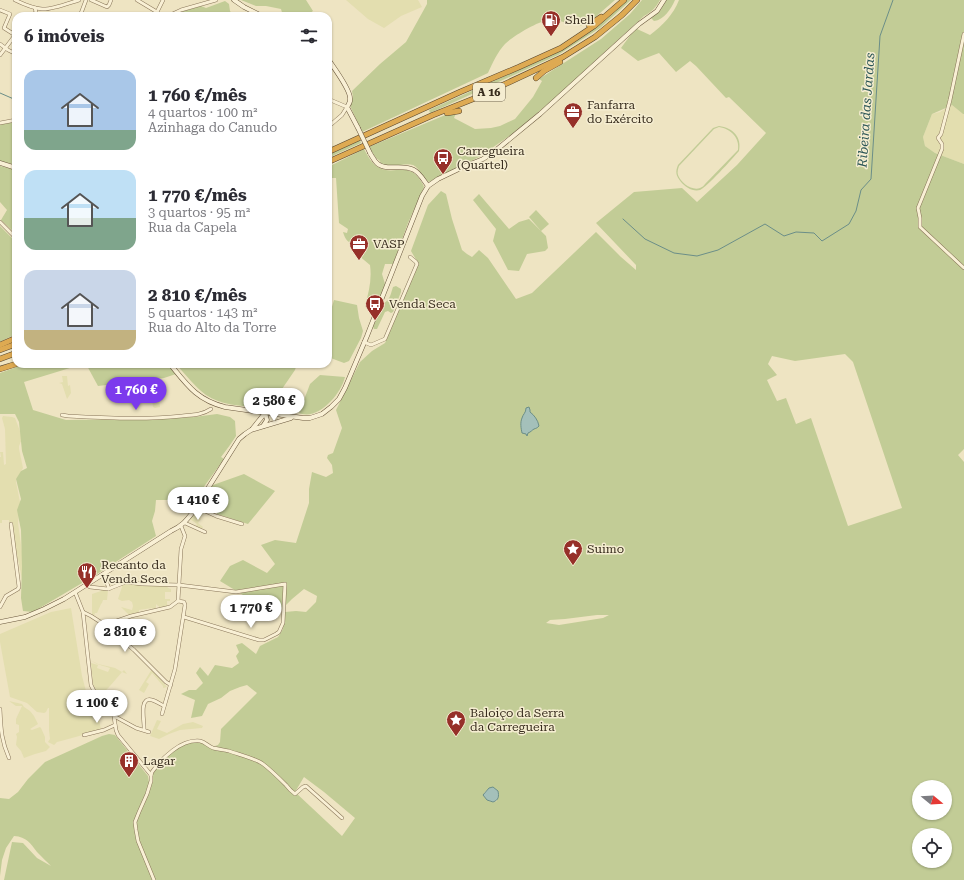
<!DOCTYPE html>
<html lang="pt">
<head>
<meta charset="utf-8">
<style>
  :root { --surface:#fff; --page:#f7f7f7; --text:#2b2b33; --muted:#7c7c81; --accent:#7c3aed }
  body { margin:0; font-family:"Roboto Serif",serif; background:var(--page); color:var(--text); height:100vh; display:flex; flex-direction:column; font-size:15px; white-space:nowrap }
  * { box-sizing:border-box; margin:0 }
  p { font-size:13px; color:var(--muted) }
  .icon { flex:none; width:22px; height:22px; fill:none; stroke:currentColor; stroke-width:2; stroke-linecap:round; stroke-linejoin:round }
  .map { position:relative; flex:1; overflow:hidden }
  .panel { position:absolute; left:12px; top:12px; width:320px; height:356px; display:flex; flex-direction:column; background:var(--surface); border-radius:12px; box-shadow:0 1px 3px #0004 }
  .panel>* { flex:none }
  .needle { width:26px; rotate:108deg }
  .controls { position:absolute; left:912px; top:780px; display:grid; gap:8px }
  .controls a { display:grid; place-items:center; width:40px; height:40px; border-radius:50%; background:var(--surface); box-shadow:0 1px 3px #0004; font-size:20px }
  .price { position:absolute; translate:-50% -34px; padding:0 9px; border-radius:14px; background:#fff; color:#222; font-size:13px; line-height:26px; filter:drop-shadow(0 1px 2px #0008) }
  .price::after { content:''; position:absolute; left:50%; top:24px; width:12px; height:9px; margin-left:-6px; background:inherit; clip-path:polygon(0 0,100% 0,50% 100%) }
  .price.current { background:var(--accent); color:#fff }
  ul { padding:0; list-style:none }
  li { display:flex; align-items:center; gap:12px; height:100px; padding:0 12px }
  li span { display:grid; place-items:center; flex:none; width:112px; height:80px; border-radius:12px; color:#555 }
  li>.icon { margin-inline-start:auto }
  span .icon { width:48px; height:48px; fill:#fffc; stroke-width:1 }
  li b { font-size:17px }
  h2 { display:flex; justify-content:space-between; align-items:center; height:48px; padding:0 12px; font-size:17px }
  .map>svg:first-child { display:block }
</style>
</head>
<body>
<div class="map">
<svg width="964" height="880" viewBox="0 0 964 880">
  <rect width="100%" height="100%" fill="#eee4c2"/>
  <g fill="#e3deaf">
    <polygon points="346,0 418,0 422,7 401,16 384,28 368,19"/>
    <polygon points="952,105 963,114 964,114 964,164 935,153 925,146 923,137 932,114 940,112"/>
    <polygon points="62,376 67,376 68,386 70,385 71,393 67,399 62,384 59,383 63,382"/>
    <polygon points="151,390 158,390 160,407 155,408 153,407"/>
    <polygon points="3,416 12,417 15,418 21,434 22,439 19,446 19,449 23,468 16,480 16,482 20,502 18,523 23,559 24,589 18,559 16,558 12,522 9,522 9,520 2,520 2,523 0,523 0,457 1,457 0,452 3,452 4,465 6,464 5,429 2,418"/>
    <polygon points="198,509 203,512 202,513 203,514 200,518 201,519 198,523 203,527 201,530 195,527 197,524 190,519"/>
    <polygon points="125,583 167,586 168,588 171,589 171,586 171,592 165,592 165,599 170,599 170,601 167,601 167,606 159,608 159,606 158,606 156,604 156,608 149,610 152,609 152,608 139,610 139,612 129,615 121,607 132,610 133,606 132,602 129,600 122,601 118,599 123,584"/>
    <polygon points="101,590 108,590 107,600 103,600 102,603 101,604 97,613 95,613 94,616 92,614 92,594 101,591"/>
    <polygon points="71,608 82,676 91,710 89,710 90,714 92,715 93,720 99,719 101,730 61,741 57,742 54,745 48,742 50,739 49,730 49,708 48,708 46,712 44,713 37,712 27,703 10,697 0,642 0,634 51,612"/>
    <polygon points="90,660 98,664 115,668 122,672 124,670 127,674 129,673 127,674 122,672 110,686 101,695 96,690 93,684 91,663 98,665 97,668 108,672 110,668 97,664"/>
    <polygon points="152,669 167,687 163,688 163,686 152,673 146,682 149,684 144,693 139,690"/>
    <polygon points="9,701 22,704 24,707 30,711 34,716 38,724 30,729 32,730 40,727 41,728 45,737 45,742 50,747 46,751 35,754 24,758 21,751 16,745 17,737 16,734 19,732 19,725 16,724 16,719 22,706 16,706"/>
    <polygon points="157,720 161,721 157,729 167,733 183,724 193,722 203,726 202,728 180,730 169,734 159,739 150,736"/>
  </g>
  <g fill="#c2cc96" fill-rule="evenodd">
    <polygon points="241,0 306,0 313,11 306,16 283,16 281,9 266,6 256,6"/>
    <path d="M427,0H615L592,20L580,26L578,20C576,21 572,23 569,23C562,23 556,18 548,20C537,22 513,36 505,44C498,51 492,64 488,73L362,132L351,108L350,104L353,97L352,91L380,64L406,42L427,4Z"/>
    <polygon points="627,0 631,0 600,28 558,55 430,113 429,110 556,53 584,36 597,26 614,12"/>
    <path d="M642,0H660C656,7 652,12 644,16L556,97L515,132L479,157L429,182C422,179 420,168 413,165C408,163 400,165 394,166C390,166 385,165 381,164L380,161L376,158L369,147L450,113H456L454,118L475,129L491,128L500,126L515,119L533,97L542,81L539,79L601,39L630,14Z"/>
    <path d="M666,0H675C671,9 664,20 654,21L651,18L661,9Z"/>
    <path d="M679,0H964V114H963L952,105L948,107L932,114L923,137L925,146L935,153L964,164V449L958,455L964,462V880H4L12,842L23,843L37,858L51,866C47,862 42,857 37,852C30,843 27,837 14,836L6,848L2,860L0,876V798L9,799L18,792L28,779L45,762L102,736L109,734L115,735L148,776L149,782L151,784L153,782L151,776C160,762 180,740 198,742C206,743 220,749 228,751L215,746L218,745L220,742L221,729L257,693L247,685L240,687L230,691L221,698L208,704L202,716L191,718L195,700L181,694L189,690H196L203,683L196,673L200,667L208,676L215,665L232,668L239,663L236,656L239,652L236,645L242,643L256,654L260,646L278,637L283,629L285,612L296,611L306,612L316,602L317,596L304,589L292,599L279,612L267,610L247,612L248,598L220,581L230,566L243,560L267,573L275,564L261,545L275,540L296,543L309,503V489L312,472L326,477L333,473L332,465L327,458L328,455L333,453L342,428L336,410L360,362L372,351L385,343L418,263L411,251L428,205L441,191L446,194L452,219L462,250L467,254L472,257L479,250L488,258L516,299L532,293L596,232L621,257L636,270V265L596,223L634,192L682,188L697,202L737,165L766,133L729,97L726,98L696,66L690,61L676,72L659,53L638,61L621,48L632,33L637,29L650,35C663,25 673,15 679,0ZM845,354L853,362L902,508L848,526L811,418L796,424L786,398L777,401L767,380L777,375L768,364L772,356L795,361ZM597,615H609L603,618L559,625L546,623L550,620L565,619ZM304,777L324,792L355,818L342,836L295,792ZM919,787H945V813H919ZM489,788L497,801C493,803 491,802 487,800L484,793ZM919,835H945V861H919Z"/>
    <polygon points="225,1 229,4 230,11 234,16 173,16 180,12 201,6 206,8"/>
    <polygon points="16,121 16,165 0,161 0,123"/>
    <path d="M719,126C733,128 742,137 739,151C733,158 706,188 700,190C693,192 685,187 681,182C676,176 675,172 678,165L713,128ZM719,127C731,129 740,138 738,150L705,184C704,186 702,187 700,188C692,191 681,183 678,175C677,172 678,169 679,166L714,129Z"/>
    <polygon points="360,140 361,143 328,158 328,155"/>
    <path d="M364,149C368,156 372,165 380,168C393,175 406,163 418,177C420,180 423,183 424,187L408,223L393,264H385L382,274L385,284L376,310L367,309L365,306C369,292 372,279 370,265L358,255L357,250L355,245C348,243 345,239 343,232L347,233L348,229L339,223L336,178H328V167Z"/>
    <polygon points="0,166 16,170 16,234 1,220 7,210 0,202"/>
    <polygon points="479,194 509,229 519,222 529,219 541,231 529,217 536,210 549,224 541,231 546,236 548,248 545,251 527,254 519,271 508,270 493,241 496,229 473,200"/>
    <polygon points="0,226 14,240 16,241 16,334 0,342"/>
    <path d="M396,286L401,289V292L393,312L391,313L388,311L385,312L377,329H374L373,327L384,303C390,300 391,293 393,287Z"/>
    <polygon points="334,300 357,305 359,318 363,331 361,338 349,361 344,363 328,357 328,320"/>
    <polygon points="25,364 83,364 24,382 33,410 66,420 152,419 194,417 217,414 230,417 235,421 236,436 230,445 221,457 224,459 203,488 199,497 187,500 156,500 155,511 152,521 156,536 94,576 33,612 23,611 21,598 22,567 21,530 17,510 21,499 16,479 21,471 27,468 22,451 19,422 15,414 0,414 0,373"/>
    <polygon points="86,364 167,364 176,374 164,378 98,386"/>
    <path d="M176,364H297L295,370L269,408C248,406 224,407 206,395C195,387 185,374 176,364Z"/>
    <path d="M320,375L345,377C341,394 318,421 299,413L310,384Z"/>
    <polygon points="244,474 275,491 248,524 217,514 218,501 208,491 213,485"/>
  </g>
  <g fill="#a4c0ba" stroke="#6b8e88">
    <path d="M529,407L530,410V412C534,415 538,420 539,426C537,428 537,428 534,429C532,430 531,432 528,433L527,436L526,434L522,433C521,428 520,423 522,418C523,414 526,413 526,408Z"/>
    <path d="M493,787L498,791C499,796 499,800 493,802L487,800L483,795L489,788Z"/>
  </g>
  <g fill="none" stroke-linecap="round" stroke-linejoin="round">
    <g stroke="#6b8e88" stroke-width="1">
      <polyline points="0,93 16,100"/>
      <polyline points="623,219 645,239 674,253 697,256 718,250 765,224 784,236 796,232 814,233 822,241 849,224 856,211 861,190 871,179 880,36 893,0"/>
    </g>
    <g stroke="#887559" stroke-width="4">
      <g id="street">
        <path d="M15,0C23,4 32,8 42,9C51,10 69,3 79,0"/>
        <polyline points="91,0 107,7 109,5 111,0"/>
        <polyline points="137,0 157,12"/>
        <polyline points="0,10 10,14 4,28 15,35"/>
        <polyline points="157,12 163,0"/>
        <polyline points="81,14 86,16"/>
        <polyline points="30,15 34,14 36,12 35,8"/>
        <polyline points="80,16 86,0"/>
        <polyline points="168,16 181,10 216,0"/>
        <polyline points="964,34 950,100 941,134 938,138 942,144 942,149 918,208 920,218 920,227 964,268"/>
        <polyline points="0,44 8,50 16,54"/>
        <polyline points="0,55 16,34"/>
        <polyline points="328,99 347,107 342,115 328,127"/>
        <polyline points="0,123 16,120"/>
        <polyline points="0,222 16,238"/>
        <polyline points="364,342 371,345 385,339 417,264 416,262 410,257"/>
        <path d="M62,415L68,416C106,418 144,420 182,416C192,415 202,415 211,409"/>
        <polyline points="196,507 216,516 242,524"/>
        <polyline points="185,523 205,532"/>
        <polyline points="104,574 109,589"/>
        <polyline points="86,585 90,587 108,589 126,582 142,584 179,585 236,592 285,584 283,623 279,632 276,634 264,640 259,640 184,617"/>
        <polyline points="75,592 83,612 91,685 96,695 110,705 113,710 116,730 118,735 151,775"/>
        <polyline points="0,607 6,596 18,589 19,587 11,524"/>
        <polyline points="83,612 91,616 105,625 107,627 134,650 166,682 171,685"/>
        <polyline points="105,625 131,616 170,607 178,601"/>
        <path d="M0,709C1,728 1,740 9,758"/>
        <polyline points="162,714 175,669 185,605 184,602 178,601 181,549 185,536 181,526"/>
        <polyline points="114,716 136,728 149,732"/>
        <path d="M144,730C145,723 138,696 152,700C156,701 160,704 164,706"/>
        <polyline points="84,735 104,730 115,725"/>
        <path d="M154,880L138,841L136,830L135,822L139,812L147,794L151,781V775L152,772C162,758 181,739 200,741C205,742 208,746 213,748C218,749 224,750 229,751C237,754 257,759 263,764C271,770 279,778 286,785C289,789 291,791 295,794L303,787L306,786L342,818"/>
      </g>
    </g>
    <g stroke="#69563c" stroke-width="5">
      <g id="secondary">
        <polyline points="234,0 244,7 262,16"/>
        <path d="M328,59C334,68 350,89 350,98C351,102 349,104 347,107L358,128"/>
        <path d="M370,153C371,155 373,158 375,161C384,173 401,163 414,170C420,173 424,181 428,186"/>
        <polyline points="0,163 16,168"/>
        <path d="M170,364C187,385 197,400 225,407L303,418H310L322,414L331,407L339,399L345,388L367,336L422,196L428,186L438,179L463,167L483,159L495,151L540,114L639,24L657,11L664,0"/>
        <polyline points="263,426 267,420 265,413"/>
        <polyline points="253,428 265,413"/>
        <path d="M0,622L25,617L44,609L64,599L171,531C182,526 186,521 193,512L239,439L245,434L251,430L291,418"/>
      </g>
    </g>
    <g stroke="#55432d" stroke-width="6">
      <g id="highway">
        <polyline points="589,25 601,17"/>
        <polyline points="536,78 544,71 560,62"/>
        <polyline points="447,113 459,111"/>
        <polyline points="328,152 460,92 519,67 561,48 594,26 624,0"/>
        <polyline points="328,162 433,115 473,99 563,57 595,37 622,15 637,0"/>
        <polyline points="0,345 16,338"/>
        <polyline points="0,350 16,344"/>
        <polyline points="0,359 16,353"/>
        <polyline points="0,369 16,364"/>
      </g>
    </g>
    <use href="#street" stroke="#f9f0d5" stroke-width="3"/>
    <use href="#secondary" stroke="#f9f0d5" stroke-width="4"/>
    <use href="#highway" stroke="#deaa52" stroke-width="5"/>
    <g stroke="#69563c" stroke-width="5" stroke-linecap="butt">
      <polyline id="secondary-bridge" points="358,128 370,153"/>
    </g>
    <use href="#secondary-bridge" stroke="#f9f0d5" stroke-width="4"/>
  </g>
  <defs>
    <g id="fuel-pin" transform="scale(1)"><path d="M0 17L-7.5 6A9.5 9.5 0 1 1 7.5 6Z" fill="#963029" stroke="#f5edd1"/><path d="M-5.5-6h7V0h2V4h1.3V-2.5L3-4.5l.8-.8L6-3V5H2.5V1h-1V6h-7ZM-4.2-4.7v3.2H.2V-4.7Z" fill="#fff"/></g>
    <g id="office-pin" transform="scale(1)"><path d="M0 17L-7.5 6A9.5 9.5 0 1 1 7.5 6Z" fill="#963029" stroke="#f5edd1"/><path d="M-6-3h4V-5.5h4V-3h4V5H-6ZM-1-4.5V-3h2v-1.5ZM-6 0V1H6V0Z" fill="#fff"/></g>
    <g id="bus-pin" transform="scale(1)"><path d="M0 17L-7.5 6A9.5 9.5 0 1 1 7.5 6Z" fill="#963029" stroke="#f5edd1"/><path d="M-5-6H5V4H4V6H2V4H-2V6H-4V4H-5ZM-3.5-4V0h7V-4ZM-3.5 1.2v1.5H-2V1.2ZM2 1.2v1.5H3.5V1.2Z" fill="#fff"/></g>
    <g id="sight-pin" transform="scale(1)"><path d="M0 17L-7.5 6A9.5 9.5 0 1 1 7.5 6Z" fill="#963029" stroke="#f5edd1"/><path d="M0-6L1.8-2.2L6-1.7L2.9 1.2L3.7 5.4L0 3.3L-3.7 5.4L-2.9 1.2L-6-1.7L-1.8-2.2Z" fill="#fff"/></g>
    <g id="restaurant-pin" transform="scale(1)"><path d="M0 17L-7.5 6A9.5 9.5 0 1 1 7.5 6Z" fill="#963029" stroke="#f5edd1"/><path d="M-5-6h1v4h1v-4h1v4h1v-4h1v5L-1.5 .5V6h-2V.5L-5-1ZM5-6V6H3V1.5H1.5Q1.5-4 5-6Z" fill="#fff"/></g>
    <g id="building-pin" transform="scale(1)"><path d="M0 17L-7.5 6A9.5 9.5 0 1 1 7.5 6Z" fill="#963029" stroke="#f5edd1"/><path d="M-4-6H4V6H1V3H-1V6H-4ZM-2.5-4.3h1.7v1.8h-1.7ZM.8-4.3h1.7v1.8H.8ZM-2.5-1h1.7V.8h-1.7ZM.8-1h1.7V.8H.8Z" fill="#fff"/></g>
  </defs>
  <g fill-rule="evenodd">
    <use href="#fuel-pin" x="551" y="20"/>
    <use href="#office-pin" x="573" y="112"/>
    <use href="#bus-pin" x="443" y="158"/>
    <use href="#office-pin" x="359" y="244"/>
    <use href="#bus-pin" x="375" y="304"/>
    <use href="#sight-pin" x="573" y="549"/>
    <use href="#restaurant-pin" x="87" y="572"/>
    <use href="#sight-pin" x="456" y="720"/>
    <use href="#building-pin" x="129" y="761"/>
  </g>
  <g text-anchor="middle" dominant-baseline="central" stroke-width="3" stroke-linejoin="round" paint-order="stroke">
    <rect fill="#f5edd1" stroke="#706653" stroke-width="1" x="473" y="83" width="32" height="18" rx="3"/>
    <g font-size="11" font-weight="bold" fill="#372c1d">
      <text x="489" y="92">A 16</text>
    </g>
    <g font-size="12" fill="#372c1d" stroke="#f5edd1" text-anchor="start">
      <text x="565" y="20">Shell</text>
      <text x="587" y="105">Fanfarra<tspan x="587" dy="14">do Exército</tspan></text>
      <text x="457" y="151">Carregueira<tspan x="457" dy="14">(Quartel)</tspan></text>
      <text x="373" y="244">VASP</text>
      <text x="389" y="304">Venda Seca</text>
      <text x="587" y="549">Suimo</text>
      <text x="101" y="565">Recanto da<tspan x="101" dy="14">Venda Seca</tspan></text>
      <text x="470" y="713">Baloiço da Serra<tspan x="470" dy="14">da Carregueira</tspan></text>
      <text x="143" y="761">Lagar</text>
    </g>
    <g font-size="13" font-style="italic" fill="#2d5757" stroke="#f5edd1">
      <text transform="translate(866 110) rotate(-86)">Ribeira das Jardas</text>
    </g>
  </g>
</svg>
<div class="controls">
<a><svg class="needle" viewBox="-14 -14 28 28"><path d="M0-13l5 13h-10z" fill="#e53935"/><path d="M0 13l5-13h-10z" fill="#7c7c81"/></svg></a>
<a><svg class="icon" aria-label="locate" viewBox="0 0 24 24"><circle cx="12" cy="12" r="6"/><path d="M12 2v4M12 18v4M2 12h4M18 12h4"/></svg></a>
</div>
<b class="price current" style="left:136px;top:411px">1 760 €</b>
<b class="price" style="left:274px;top:422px">2 580 €</b>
<b class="price" style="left:198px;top:521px">1 410 €</b>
<b class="price" style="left:251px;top:629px">1 770 €</b>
<b class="price" style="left:125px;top:653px">2 810 €</b>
<b class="price" style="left:97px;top:724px">1 100 €</b>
<section class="panel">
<h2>6 imóveis<svg class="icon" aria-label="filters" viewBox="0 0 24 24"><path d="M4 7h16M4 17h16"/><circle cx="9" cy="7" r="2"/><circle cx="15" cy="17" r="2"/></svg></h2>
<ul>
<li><span style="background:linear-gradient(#a9c7e8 75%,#7fa58c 0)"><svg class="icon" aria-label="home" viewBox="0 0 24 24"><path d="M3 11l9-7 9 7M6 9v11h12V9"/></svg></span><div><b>1 760 €/mês</b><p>4 quartos · 100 m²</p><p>Azinhaga do Canudo</p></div></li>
<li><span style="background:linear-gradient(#bfe0f5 60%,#7fa58c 0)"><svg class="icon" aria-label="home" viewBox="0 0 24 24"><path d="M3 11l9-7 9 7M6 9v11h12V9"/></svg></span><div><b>1 770 €/mês</b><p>3 quartos · 95 m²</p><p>Rua da Capela</p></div></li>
<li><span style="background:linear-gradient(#c9d6e8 75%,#c2b280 0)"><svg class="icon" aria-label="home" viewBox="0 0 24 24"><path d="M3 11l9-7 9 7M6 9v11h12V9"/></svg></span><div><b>2 810 €/mês</b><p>5 quartos · 143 m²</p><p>Rua do Alto da Torre</p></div></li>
</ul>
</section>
</div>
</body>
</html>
